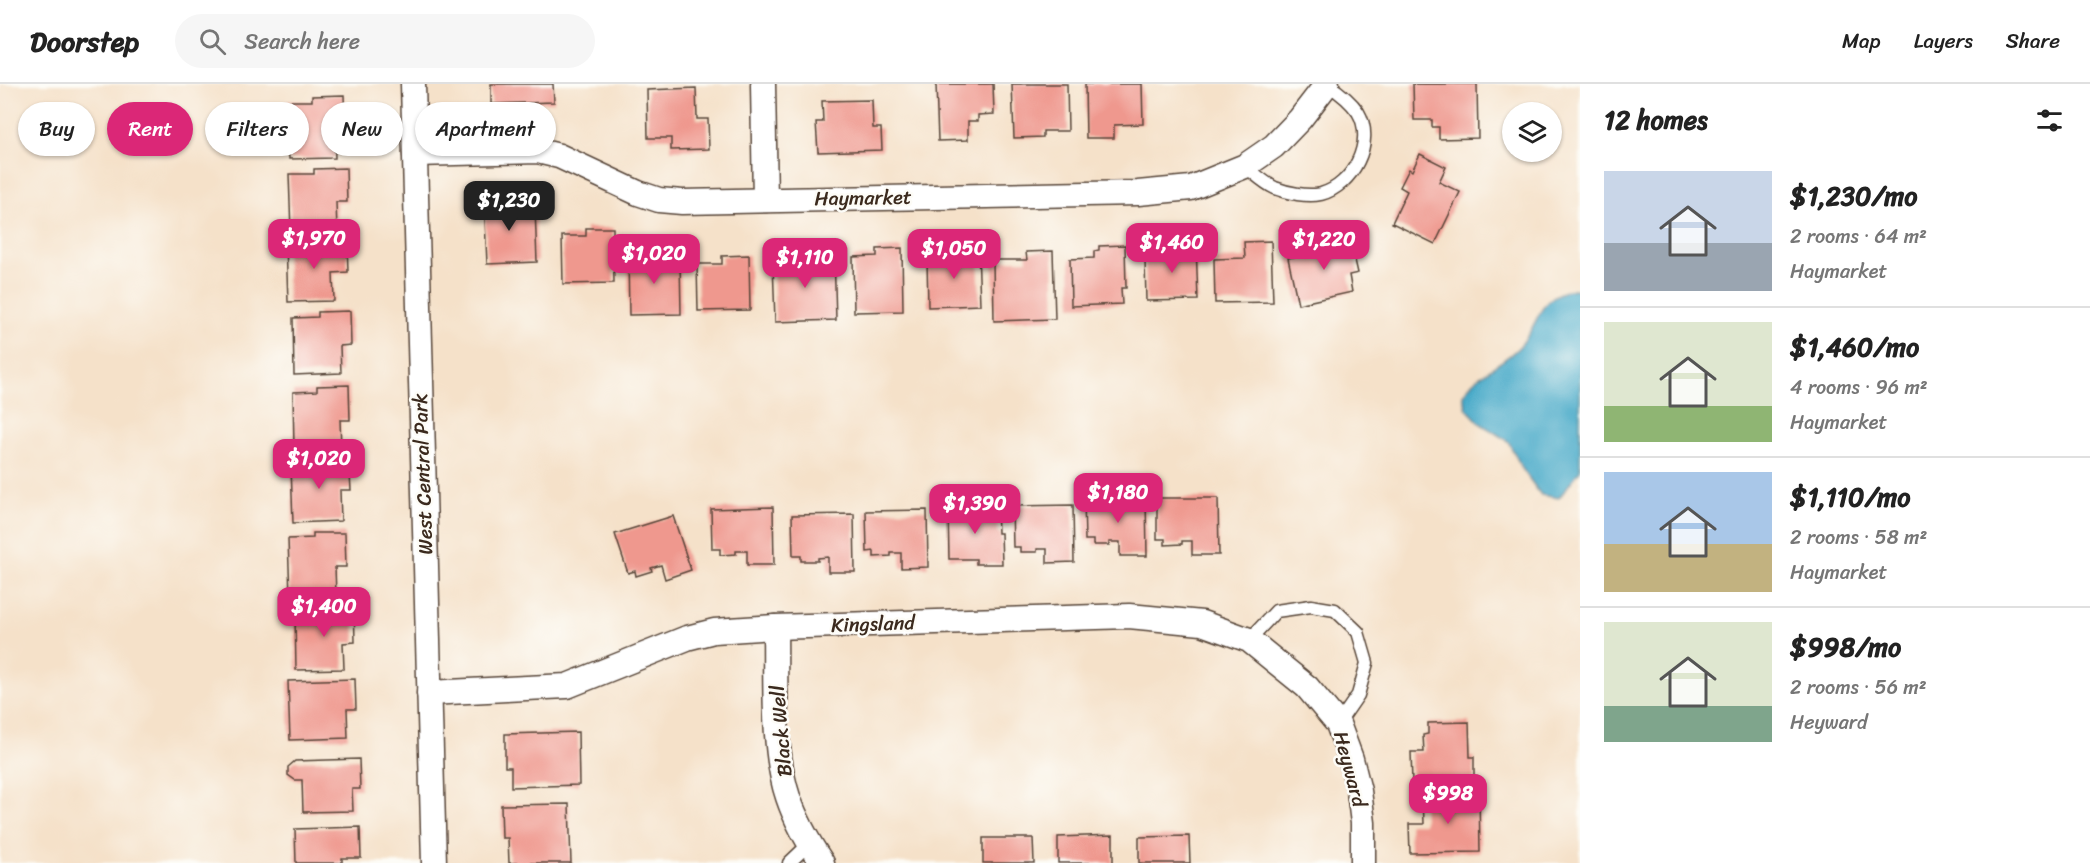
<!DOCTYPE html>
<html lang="en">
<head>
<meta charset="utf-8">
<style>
  :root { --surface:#fff; --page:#f6f6f6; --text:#222; --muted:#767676; --line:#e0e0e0; --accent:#db2777 }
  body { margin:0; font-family:Sriracha,sans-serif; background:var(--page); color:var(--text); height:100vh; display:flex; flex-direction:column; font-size:22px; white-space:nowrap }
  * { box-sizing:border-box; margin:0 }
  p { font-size:20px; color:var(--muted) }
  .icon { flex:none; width:33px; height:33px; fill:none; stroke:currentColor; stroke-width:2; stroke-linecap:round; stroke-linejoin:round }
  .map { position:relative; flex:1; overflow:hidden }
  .panel { display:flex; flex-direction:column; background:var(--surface); width:510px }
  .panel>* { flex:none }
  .guide { position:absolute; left:18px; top:18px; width:570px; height:54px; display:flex; gap:12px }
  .controls { position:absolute; left:1502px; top:18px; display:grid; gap:12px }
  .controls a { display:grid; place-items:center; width:60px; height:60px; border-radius:50%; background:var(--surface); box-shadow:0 2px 4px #0004; font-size:30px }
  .price { position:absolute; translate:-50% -51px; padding:0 14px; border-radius:12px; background:var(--accent); color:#fff; font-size:20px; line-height:39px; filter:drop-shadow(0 2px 3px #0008) }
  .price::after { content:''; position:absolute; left:50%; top:36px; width:18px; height:14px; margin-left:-9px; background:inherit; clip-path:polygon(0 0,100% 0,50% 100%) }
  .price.selected { background:#222; color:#fff }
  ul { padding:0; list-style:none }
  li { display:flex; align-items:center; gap:18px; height:150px; padding:0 24px }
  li+li { border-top:2px solid var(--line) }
  li span { display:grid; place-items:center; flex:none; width:168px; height:120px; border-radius:0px; color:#555 }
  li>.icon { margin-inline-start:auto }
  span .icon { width:72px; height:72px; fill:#fffc; stroke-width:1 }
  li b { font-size:26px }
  h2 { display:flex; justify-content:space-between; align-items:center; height:72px; padding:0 24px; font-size:26px }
  .pill { padding:0 21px; border-radius:27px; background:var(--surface); box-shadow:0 2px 4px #0004; font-size:21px; line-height:54px }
  .pill.selected { background:var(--accent); color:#fff }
  header { display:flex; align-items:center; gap:36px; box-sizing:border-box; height:84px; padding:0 30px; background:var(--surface); border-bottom:2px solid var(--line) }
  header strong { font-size:28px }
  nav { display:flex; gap:33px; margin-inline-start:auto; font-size:21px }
  .search { width:420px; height:54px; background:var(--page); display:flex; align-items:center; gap:15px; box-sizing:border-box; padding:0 21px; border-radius:33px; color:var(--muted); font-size:22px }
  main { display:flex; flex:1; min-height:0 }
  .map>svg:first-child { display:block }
</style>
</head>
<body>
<header>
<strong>Doorstep</strong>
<div class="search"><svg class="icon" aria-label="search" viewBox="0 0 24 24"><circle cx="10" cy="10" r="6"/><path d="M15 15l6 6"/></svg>Search here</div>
<nav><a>Map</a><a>Layers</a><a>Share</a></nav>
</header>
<main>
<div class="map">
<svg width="1580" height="779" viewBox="0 0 1580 779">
  <rect width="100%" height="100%" fill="#fdfcf7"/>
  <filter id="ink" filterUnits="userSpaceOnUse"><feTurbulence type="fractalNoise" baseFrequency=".0167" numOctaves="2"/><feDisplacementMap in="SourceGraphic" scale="12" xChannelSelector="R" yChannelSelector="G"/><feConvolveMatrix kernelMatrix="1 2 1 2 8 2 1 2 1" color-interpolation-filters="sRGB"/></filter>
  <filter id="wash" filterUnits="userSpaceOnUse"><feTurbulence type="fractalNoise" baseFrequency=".008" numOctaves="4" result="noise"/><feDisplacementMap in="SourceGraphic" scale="24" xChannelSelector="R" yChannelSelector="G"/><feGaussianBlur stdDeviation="1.35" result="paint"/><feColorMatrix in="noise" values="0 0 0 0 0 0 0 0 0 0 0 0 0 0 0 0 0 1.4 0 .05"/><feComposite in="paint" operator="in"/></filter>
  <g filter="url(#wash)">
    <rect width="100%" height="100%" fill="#f5e1c9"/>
    <path fill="#4aaac9" stroke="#426a74" stroke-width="1.5" d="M1573,205L1580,206V386L1559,414L1541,411L1523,386L1508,357L1481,340L1467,325L1463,311C1476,289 1502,281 1519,263C1541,240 1536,212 1573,205Z"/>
    <g id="blocks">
      <g fill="#ef988e">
        <polygon points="491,0 553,0 554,18 491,20"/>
        <polygon points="936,0 993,0 994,30 978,31 978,37 968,37 968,56 938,57"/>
        <polygon points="1012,0 1067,0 1068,47 1043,47 1043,53 1014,54"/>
        <polygon points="1085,0 1142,0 1143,40 1114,41 1114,54 1086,54"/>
        <polygon points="1413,0 1477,0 1478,54 1439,55 1439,43 1432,43 1432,36 1414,36"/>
        <polygon points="696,4 697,35 708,35 709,65 671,66 671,54 648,54 647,6"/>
        <polygon points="344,11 345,45 334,45 335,74 289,75 287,17 312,17 312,12"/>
        <polygon points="872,16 873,44 881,44 882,66 818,68 816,38 823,38 822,17"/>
        <polygon points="1420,70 1446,83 1439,98 1460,108 1435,160 1392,139 1407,107 1400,103 1409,85 1412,87"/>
        <polygon points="346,84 347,118 336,118 337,146 291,148 289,90 314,90 314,85"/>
        <polygon points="515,112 515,125 535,124 537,178 487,180 484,113"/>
        <polygon points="586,144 613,144 614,199 563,200 562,152 586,152"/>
        <polygon points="1350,154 1358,189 1349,191 1352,208 1298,220 1288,174 1318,168 1317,160"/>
        <polygon points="1271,157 1273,218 1215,219 1214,175 1245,174 1244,158"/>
        <polygon points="347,158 348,188 333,189 334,217 288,218 286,160"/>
        <polygon points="1196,160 1198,216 1146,217 1145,176 1156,176 1156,161"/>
        <polygon points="1125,161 1126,204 1121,204 1122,220 1071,222 1070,175 1094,174 1094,167 1099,166 1099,162"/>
        <polygon points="902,164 903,227 854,228 853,173 877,172 877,165"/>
        <polygon points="978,166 980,221 928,223 927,175 952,174 951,167"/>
        <polygon points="1053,167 1055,235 994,237 993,176 1027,176 1026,168"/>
        <polygon points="656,168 656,177 680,176 681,230 629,231 628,169"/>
        <polygon points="807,169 834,169 836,236 775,238 773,178 807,177"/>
        <polygon points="749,171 750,226 698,227 697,180 722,180 722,172"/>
        <polygon points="350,227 351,261 340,262 341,289 294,291 293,234 318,233 318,228"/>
        <polygon points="349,301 350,336 340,336 341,364 294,365 293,308 317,307 317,302"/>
        <polygon points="349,375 351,406 340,406 341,437 293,439 291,382 316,381 315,376"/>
        <polygon points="1146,414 1147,472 1120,472 1120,458 1109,458 1109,461 1093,461 1093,456 1085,456 1084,415"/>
        <polygon points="1157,414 1218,414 1219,471 1192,471 1192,457 1182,457 1182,460 1165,461 1165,455 1157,455"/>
        <polygon points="1073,421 1074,478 1047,479 1047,465 1037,465 1037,468 1020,468 1020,463 1013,463 1012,422"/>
        <polygon points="997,422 998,449 1001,449 1002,480 976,480 976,475 949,475 948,423"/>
        <polygon points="773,423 774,481 747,481 747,467 736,467 736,470 720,471 720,465 712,465 711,425"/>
        <polygon points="927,426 928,483 901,484 901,469 891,469 891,472 874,473 874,467 867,468 866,427"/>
        <polygon points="854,430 855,488 828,488 828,473 818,474 818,477 801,477 801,472 793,472 792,431"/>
        <polygon points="673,432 691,486 665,495 661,481 651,484 652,487 636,492 635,487 628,489 615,450"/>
        <polygon points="313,449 345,449 346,483 335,483 336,511 290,512 288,455 313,454"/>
        <polygon points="354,520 355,558 343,559 344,585 296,586 295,531 325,530 324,521"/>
        <polygon points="355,595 356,625 347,625 348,654 290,656 288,597"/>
        <polygon points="1469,638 1470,673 1474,673 1474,695 1412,698 1411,668 1424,668 1423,651 1428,650 1428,639"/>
        <polygon points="578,648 579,701 511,703 511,683 505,683 505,650"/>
        <polygon points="359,675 360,705 352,705 353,727 303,728 302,696 295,696 288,691 288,683 295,677"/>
        <polygon points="1479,709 1480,768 1410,769 1409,740 1424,740 1423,710"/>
        <polygon points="569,720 571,779 509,779 508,754 502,754 501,721"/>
        <polygon points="360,743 361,774 342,774 342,779 296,779 295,745"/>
        <polygon points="1113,751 1113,779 1058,779 1058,753"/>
        <polygon points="1189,752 1190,779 1139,779 1139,753"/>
        <polygon points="983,754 1033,754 1034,779 983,779"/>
      </g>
    </g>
  </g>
  <g filter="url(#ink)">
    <use href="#blocks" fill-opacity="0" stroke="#574538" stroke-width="1.5"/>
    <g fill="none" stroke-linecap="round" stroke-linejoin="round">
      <g stroke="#574538" stroke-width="15">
        <g id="service">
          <path d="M1245,82C1254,89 1264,99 1275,104C1288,109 1307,113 1321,110C1352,102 1376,58 1358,28C1350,16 1339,8 1327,0"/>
          <polyline points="1249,556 1276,527 1311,522 1335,526 1358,548 1367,579 1358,611 1338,640"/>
          <polyline points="789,779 809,760"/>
        </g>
      </g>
      <g stroke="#574538" stroke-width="27">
        <g id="minor">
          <polyline points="413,0 434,779"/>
          <polyline points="763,0 765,116"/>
          <polyline points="415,70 538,67 559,72 638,109 659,116 682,118 1138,109 1191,104 1245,82 1274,62 1300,35 1327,0"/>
          <path d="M775,543C776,594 772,666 788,713C796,737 808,758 822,779"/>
          <polyline points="429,609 567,602 687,554 714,547 775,543 1129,532 1202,539 1249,556 1307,603 1338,640 1351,675 1359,707 1363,739 1363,779"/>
        </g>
      </g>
      <use href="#service" stroke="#fff" stroke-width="12"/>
      <use href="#minor" stroke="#fff" stroke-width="24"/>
    </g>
  </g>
  <g text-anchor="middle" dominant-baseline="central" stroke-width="5" stroke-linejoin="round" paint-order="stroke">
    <g font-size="20" fill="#3b2a1e" stroke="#fdfcf7">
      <text transform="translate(863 114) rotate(-1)">Haymarket</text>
      <text transform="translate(423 390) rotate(-92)">West Central Park</text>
      <text transform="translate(873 540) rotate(-2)">Kingsland</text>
      <text transform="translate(781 647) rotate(-95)">Black Well</text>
      <text transform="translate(1350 685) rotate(75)">Heyward</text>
    </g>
  </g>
</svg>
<div class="controls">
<a><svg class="icon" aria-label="layers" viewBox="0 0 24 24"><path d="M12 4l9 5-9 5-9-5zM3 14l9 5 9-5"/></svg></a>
</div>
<b class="price selected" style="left:509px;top:148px">$1,230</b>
<b class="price" style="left:314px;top:186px">$1,970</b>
<b class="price" style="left:1324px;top:187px">$1,220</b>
<b class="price" style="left:1172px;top:190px">$1,460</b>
<b class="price" style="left:954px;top:196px">$1,050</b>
<b class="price" style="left:654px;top:201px">$1,020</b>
<b class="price" style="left:805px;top:205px">$1,110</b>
<b class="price" style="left:319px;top:406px">$1,020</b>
<b class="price" style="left:1118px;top:440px">$1,180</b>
<b class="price" style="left:975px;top:451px">$1,390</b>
<b class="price" style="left:324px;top:554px">$1,400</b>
<b class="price" style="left:1448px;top:741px">$998</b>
<div class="guide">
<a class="pill">Buy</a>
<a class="pill selected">Rent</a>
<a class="pill">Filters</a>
<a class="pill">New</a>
<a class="pill">Apartment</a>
</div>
</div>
<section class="panel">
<h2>12 homes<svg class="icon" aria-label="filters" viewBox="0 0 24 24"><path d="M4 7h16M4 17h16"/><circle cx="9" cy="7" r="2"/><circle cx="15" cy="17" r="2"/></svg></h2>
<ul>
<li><span style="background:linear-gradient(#c9d6e8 60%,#9aa5b1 0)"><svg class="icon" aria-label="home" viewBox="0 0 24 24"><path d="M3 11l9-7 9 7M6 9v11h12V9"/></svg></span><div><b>$1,230/mo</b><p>2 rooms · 64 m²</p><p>Haymarket</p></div></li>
<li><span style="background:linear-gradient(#dfe7d0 70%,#8fb573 0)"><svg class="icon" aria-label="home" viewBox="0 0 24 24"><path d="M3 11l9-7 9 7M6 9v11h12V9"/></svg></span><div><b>$1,460/mo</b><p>4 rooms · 96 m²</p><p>Haymarket</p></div></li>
<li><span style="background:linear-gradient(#a9c7e8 60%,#c2b280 0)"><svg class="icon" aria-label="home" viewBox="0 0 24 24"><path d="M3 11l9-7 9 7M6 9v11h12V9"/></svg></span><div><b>$1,110/mo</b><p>2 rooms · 58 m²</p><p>Haymarket</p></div></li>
<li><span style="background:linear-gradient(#dfe7d0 70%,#7fa58c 0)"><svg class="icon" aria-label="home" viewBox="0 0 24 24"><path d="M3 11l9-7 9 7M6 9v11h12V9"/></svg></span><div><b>$998/mo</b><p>2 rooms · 56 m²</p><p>Heyward</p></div></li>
</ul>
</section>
</main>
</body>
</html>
